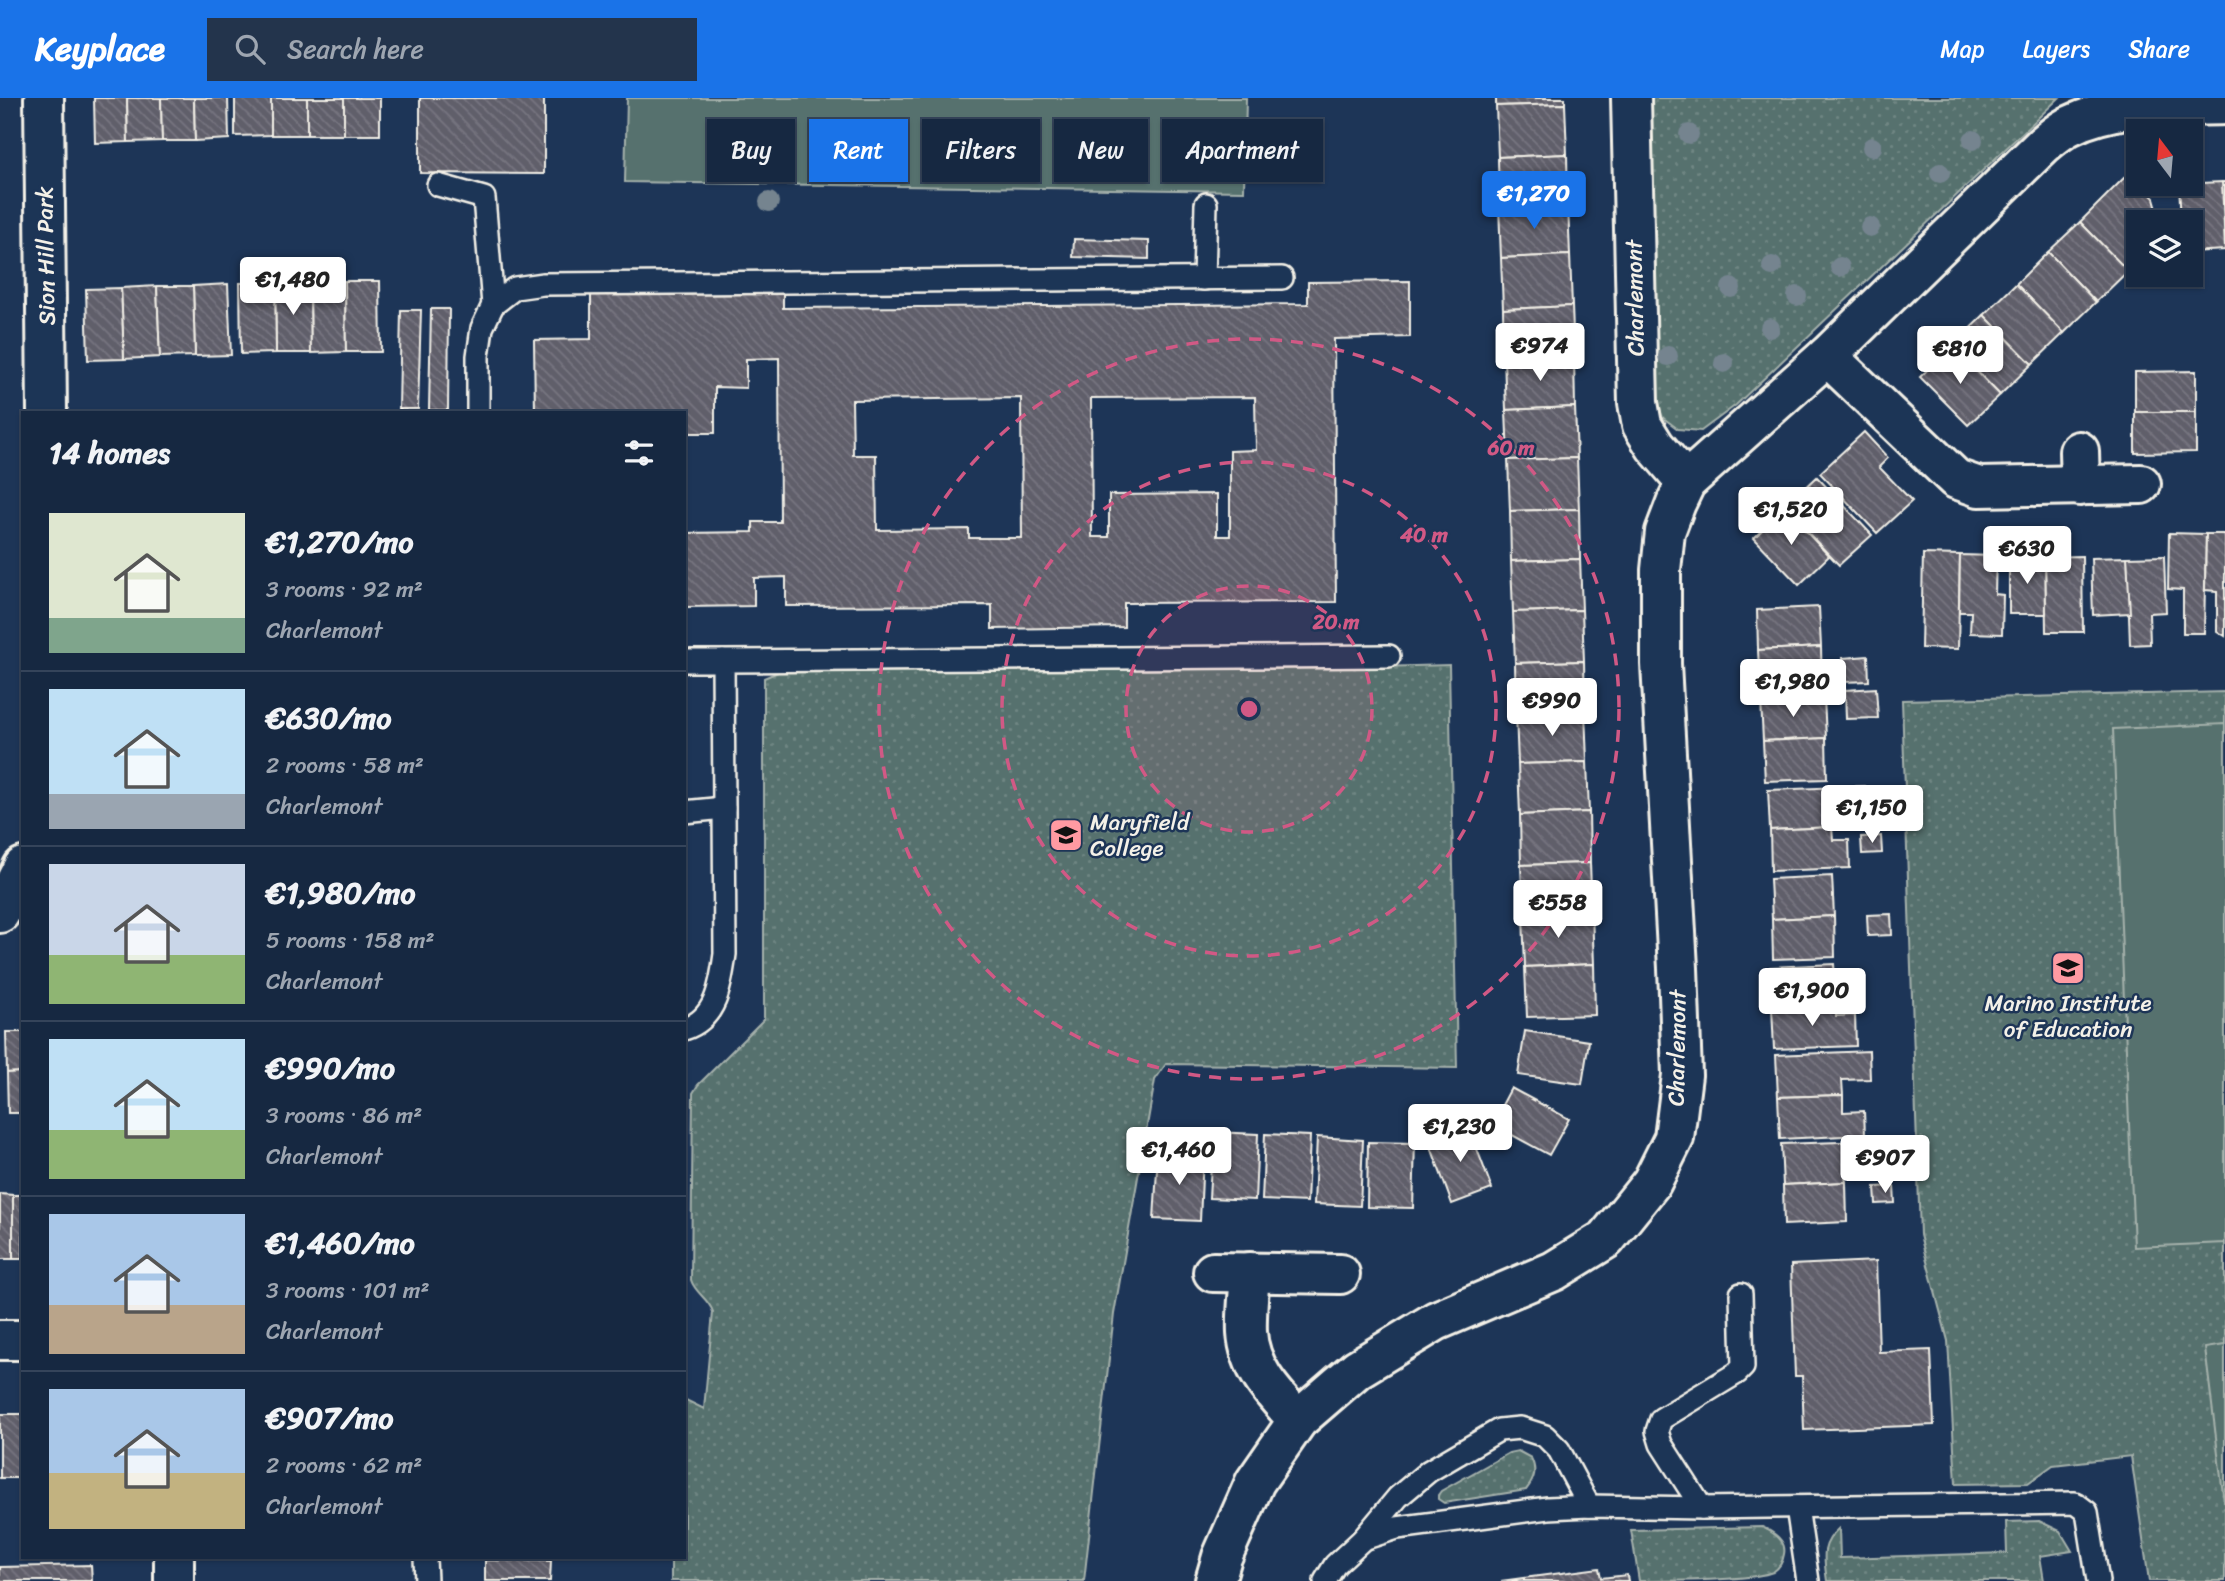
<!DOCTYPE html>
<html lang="en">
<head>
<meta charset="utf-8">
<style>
  :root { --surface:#162841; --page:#23344c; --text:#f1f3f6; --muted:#9ea6b1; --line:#35445a; --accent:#1a73e8 }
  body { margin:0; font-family:Sriracha,sans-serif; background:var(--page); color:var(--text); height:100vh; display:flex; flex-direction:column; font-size:26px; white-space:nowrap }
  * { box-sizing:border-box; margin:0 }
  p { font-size:23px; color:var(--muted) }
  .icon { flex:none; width:38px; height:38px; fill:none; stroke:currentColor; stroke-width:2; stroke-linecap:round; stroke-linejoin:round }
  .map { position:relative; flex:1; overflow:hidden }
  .side { position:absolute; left:21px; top:313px; width:665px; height:1148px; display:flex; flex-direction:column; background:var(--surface); border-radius:0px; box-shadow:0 2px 5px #0004,0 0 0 2px var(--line) }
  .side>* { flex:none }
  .top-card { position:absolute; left:707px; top:21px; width:665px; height:63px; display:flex; gap:14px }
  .needle { width:46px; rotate:344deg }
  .tools { position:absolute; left:2126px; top:21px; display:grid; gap:14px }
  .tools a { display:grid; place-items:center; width:77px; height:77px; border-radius:0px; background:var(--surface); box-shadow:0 2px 5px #0004,0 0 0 2px var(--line); font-size:35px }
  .price { position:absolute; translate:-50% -60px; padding:0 16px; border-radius:7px; background:#fff; color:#222; font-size:23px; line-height:46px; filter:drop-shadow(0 2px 4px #0008) }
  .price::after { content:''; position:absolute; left:50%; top:42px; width:21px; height:16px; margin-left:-10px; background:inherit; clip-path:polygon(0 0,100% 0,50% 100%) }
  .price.active { background:var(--accent); color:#fff }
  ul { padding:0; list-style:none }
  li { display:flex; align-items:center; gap:21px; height:175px; padding:0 28px }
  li+li { border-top:2px solid var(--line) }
  li span { display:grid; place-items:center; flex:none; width:196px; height:140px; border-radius:0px; color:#555 }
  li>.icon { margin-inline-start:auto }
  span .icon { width:84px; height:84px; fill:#fffc; stroke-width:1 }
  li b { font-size:30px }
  h2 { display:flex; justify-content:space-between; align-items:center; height:84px; padding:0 28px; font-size:30px }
  .tag { padding:0 24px; border-radius:0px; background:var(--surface); box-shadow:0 2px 5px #0004,0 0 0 2px var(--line); font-size:24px; line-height:63px }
  .tag.active { background:var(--accent); color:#fff }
  header { display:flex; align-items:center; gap:42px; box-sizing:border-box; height:98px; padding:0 35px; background:var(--accent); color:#fff }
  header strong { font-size:33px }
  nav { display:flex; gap:38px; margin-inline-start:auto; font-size:24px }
  .search { width:490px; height:63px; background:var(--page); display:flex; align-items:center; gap:18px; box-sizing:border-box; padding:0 24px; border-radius:0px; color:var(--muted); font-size:26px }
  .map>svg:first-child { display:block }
</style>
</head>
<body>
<header>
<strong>Keyplace</strong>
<div class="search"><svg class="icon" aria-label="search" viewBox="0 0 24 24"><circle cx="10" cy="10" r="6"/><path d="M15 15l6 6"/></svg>Search here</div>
<nav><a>Map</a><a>Layers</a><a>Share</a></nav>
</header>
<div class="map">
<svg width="2225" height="1483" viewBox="0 0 2225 1483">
  <defs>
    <pattern id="grass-dots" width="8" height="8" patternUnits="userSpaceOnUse" patternTransform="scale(1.75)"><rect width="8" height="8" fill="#56716e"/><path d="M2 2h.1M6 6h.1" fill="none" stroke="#6f8683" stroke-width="1.8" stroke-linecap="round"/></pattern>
    <pattern id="building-back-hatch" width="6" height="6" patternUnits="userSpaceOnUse" patternTransform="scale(1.75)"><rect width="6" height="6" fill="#605e6b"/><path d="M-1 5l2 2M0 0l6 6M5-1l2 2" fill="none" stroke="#777680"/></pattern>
  </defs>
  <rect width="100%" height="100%" fill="#1d3557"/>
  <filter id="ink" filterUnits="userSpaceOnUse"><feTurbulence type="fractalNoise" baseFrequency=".0143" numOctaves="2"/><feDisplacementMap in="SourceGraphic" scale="14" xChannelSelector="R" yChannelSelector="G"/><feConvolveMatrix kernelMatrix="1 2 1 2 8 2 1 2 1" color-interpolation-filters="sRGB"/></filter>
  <g filter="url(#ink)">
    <g fill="url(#grass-dots)" stroke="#a5b1ab" stroke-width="2">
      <polygon points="1651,0 2059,0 1736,307 1701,333 1678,331 1662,319 1658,300"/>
      <path d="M1449,567L1457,970L1166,966L1155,982L1114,1216L1084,1483H671V1460H684V1301L704,1311L713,1214C709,1201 695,1195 691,1182L693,995L698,987L764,921V580L778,574L1343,570Z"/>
      <polygon points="2225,594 2225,1483 2149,1483 2131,1358 2053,1367 2028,1385 1956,1386 1948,1243 1920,1137 1902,602"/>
      <path d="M1518,1353L1531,1360C1537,1372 1535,1381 1526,1392L1444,1405L1438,1401V1397L1441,1393L1509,1355Z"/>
      <path d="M2039,1423L2060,1433L2072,1453L2040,1458L2044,1483H1827C1824,1460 1820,1447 1839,1430L1840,1460L2007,1455L2006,1424Z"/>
      <path d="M1762,1429C1773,1434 1787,1442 1784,1456C1783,1463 1779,1470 1773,1474C1750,1483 1669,1483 1639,1483L1631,1432Z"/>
    </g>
    <g fill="#56716e" stroke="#a5b1ab" stroke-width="2">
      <polygon points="627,0 1246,0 1244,93 625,84"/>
      <polygon points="2225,626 2225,1145 2134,1149 2113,631"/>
      <polygon points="2225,1247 2225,1412 2205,1250"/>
    </g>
    <g fill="url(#building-back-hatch)" stroke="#f4f1e8" stroke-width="2" fill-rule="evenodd">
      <polygon points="94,0 127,0 128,44 95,45"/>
      <polygon points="127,0 161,0 162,43 128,44"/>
      <polygon points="161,0 194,0 195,43 162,43"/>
      <polygon points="194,0 228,0 229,41 195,43"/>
      <polygon points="235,0 271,0 271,37 235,38"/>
      <rect x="271" y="0" width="36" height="37"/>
      <rect x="307" y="0" width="37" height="37"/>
      <rect x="344" y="0" width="36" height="37"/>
      <polygon points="420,0 544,0 544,76 420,75"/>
      <polygon points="1496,0 1565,0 1565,6 1496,8"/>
      <polygon points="1565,6 1567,56 1498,59 1496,8"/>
      <polygon points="1567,56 1568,107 1499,109 1498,59"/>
      <polygon points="2129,75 2154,100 2161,124 2138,124 2138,177 2150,177 2140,186 2080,124"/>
      <polygon points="2222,84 2225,84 2225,151"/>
      <polygon points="2222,84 2225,152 2191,154 2191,124 2181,124 2179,86"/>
      <polygon points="1568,107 1570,157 1501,160 1499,109"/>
      <polygon points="2080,124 2128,173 2096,204 2048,154"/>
      <polygon points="1074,141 1149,143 1149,161 1073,159"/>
      <polygon points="2048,154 2096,204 2064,235 2016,186"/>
      <polygon points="1570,157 1572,208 1503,211 1501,160"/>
      <polygon points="310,183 311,255 276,255 275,184"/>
      <polygon points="310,183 345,183 346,254 311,255"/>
      <polygon points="345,183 380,183 381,254 346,254"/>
      <path d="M1410,183V239L1334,241L1336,504L1124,505V529L992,531V507L786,508V479L754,480V508L684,509V435L753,434V424H780L779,260L746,261V290L715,289V335H684V315H535L534,242L591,241V196L783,195V210L1308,206V184ZM1255,299L1256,352L1230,353V438H1217V396L1109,397V439H1092L1091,300ZM1021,300L1022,440H969V431L877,432L876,357H853L852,302Z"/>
      <polygon points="275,184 276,255 241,256 240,185"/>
      <polygon points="228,186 231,257 195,258 193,188"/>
      <polygon points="2016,186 2064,235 2032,266 1984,217"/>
      <polygon points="157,188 160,259 124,261 121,190"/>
      <polygon points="157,188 193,188 195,258 160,259"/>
      <polygon points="121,190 124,261 88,262 86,191"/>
      <polygon points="1572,208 1574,259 1504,261 1503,211"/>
      <polygon points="431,211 449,211 448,312 429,312"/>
      <polygon points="401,212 421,212 418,311 399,311"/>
      <polygon points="1984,217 2032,266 2000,297 1952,248"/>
      <polygon points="1952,248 2000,297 1968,327 1920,279"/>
      <polygon points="1574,259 1575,309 1506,312 1504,261"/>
      <polygon points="2196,273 2196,314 2135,314 2135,274"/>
      <polygon points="1575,309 1577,360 1508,362 1506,312"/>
      <polygon points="2135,314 2196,314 2196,354 2135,355"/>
      <polygon points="1864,334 1888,360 1879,369 1912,403 1877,435 1820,375"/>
      <polygon points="1577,360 1579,411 1510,413 1508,362"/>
      <polygon points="1817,379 1872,437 1839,467 1784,410"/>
      <polygon points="1784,410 1829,458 1799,487 1754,440"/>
      <polygon points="1579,411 1580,461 1511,463 1510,413"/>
      <polygon points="2169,435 2206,436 2204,535 2183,535 2183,492 2168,491"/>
      <polygon points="2206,436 2225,436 2225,538 2217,533 2217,493 2205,492"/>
      <polygon points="1923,456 1960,457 1958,551 1921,550"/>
      <polygon points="1960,457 1996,458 1995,496 2003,497 2002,536 1970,535 1971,514 1959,514"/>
      <polygon points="2082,458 2083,534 2046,534 2045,459"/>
      <polygon points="2164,458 2166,514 2149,515 2150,546 2130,547 2127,459"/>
      <polygon points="2045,459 2046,516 2009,516 2009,460"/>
      <polygon points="2127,459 2130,515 2093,517 2091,460"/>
      <polygon points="1580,461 1582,512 1513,514 1511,463"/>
      <polygon points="1819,509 1821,549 1758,552 1757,512"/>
      <polygon points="1582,512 1584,563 1515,565 1513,514"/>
      <polygon points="1821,549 1822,590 1760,592 1758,552"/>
      <polygon points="1868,558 1869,583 1844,584 1843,560"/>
      <polygon points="1584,563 1585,613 1516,616 1515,565"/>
      <polygon points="1876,590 1878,620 1846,621 1845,592"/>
      <polygon points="1824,599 1826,640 1763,643 1761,602"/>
      <polygon points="1585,613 1587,664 1518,666 1516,616"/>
      <polygon points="1826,640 1827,681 1765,683 1763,643"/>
      <polygon points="1587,664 1589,714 1520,717 1518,666"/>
      <polygon points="1865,688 1866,711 1831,712 1832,729 1770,732 1768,692"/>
      <polygon points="1589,714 1590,765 1521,767 1520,717"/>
      <polygon points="1832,729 1833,742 1849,742 1850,770 1771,773 1770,732"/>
      <polygon points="1881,738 1882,755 1862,756 1861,739"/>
      <polygon points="1590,765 1592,815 1523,818 1521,767"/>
      <polygon points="1832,778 1834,818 1772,821 1770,781"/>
      <polygon points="1592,815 1594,866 1525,869 1523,818"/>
      <polygon points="1891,816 1892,837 1868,838 1867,817"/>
      <polygon points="1834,818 1835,859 1773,861 1772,821"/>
      <polygon points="1594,866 1595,917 1527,919 1525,869"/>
      <polygon points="1834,866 1835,879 1859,877 1861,906 1772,910 1770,869"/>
      <polygon points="1836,907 1836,918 1855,917 1856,948 1774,951 1772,910"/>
      <polygon points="1525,933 1589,943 1582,986 1518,977"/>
      <polygon points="6,934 23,934 23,974 7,975"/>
      <polygon points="1869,953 1870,981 1842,982 1843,997 1778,999 1776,957"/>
      <polygon points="23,974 23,1015 8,1015 7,975"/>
      <polygon points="1511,990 1569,1021 1549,1057 1492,1026"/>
      <polygon points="1843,997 1843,1014 1864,1013 1865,1037 1780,1041 1778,999"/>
      <polygon points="1468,1027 1492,1091 1452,1106 1428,1041"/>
      <polygon points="1213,1034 1258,1036 1255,1102 1209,1100"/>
      <polygon points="1265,1036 1310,1038 1307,1104 1262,1102"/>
      <polygon points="1317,1039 1363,1042 1360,1108 1314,1106"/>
      <polygon points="1869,1043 1870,1075 1845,1076 1846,1084 1783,1087 1781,1046"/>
      <polygon points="1368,1044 1415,1045 1413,1110 1367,1109"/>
      <polygon points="1158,1055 1203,1057 1200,1123 1154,1121"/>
      <polygon points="1846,1084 1847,1124 1784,1127 1783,1087"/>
      <polygon points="1894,1088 1895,1105 1876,1106 1875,1089"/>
      <polygon points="0,1096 13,1097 13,1161 0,1161"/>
      <rect x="13" y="1097" width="10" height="64"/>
      <polygon points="1876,1163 1879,1254 1931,1252 1934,1327 1804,1332 1802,1278 1795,1278 1791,1167"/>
      <rect x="0" y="1316" width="23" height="64"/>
      <polygon points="485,1462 551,1463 550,1483 485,1483"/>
      <polygon points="91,1467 92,1483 0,1483 0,1469"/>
      <polygon points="1599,1470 1601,1480 1627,1477 1628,1483 1501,1483"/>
    </g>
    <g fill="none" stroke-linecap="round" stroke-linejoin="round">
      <g stroke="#f4f1e8" stroke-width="26">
        <g id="service">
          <polyline points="438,87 484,100 493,207"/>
          <polyline points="1204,181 1206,106"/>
          <polyline points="478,315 478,258 482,230 493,207 515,190 543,186 1282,180"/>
          <polyline points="684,563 723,563"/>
          <polyline points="684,714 724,710"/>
          <path d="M684,931C717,921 721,885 725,856L723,563L1389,558"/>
          <polyline points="1797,1409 1808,1483"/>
          <polyline points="1702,1410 1661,1346 1657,1333 1661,1321 1737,1275 1743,1269 1741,1196"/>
          <polyline points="1363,1441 1398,1399 1429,1373 1499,1332 1520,1330 1545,1338 1559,1352 1589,1408"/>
          <polyline points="425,1460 426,1483"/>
          <polyline points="1325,1483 1335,1467 1363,1441 1397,1430 1548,1410 1589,1408 1702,1410 2075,1405 2087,1414 2098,1483"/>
        </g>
      </g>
      <g stroke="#f4f1e8" stroke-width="44">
        <g id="minor">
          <polyline points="44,0 47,315"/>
          <polyline points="1631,0 1638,305 1642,327 1655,348 1686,384"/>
          <polyline points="1827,258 1956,381 1979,389 2141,386"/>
          <polyline points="2079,353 2080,388"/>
          <polyline points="0,815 23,769"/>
          <polyline points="1213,1174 1340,1176"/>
          <path d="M1250,1174C1249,1194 1246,1215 1247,1234C1249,1271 1275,1297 1298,1322"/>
          <polyline points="0,1242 23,1242"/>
          <polyline points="174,1483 174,1460"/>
          <path d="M1215,1483L1222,1459L1255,1384L1298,1322L1357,1271L1436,1223L1554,1173L1606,1141L1652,1084L1674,1040L1682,977L1678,870L1661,566V472L1665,434L1676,405L1686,384L1827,258L2043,47C2051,40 2060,33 2069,28C2117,4 2173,9 2225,7"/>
        </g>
      </g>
      <use href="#service" stroke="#1d3557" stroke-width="21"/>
      <use href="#minor" stroke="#1d3557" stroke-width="38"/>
    </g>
    <g fill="#75848f">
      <circle cx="1689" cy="36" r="10"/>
      <circle cx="1973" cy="42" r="10"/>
      <circle cx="1872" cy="49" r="10"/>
      <circle cx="1940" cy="75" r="10"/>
      <circle cx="769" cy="104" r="10"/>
      <circle cx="1870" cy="129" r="10"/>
      <circle cx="1772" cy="168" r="10"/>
      <circle cx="1840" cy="169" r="10"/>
      <circle cx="1731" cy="190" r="10"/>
      <circle cx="1797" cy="198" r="10"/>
      <circle cx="1770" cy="230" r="10"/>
      <circle cx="1668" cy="258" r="10"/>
      <circle cx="1724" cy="265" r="10"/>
    </g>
  </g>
  <circle cx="1249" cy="611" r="123" fill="#d15985" fill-opacity=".12"/>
  <g fill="none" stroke="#d15985" stroke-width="3.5" stroke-dasharray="12 9">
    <circle cx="1249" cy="611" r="123"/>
    <circle cx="1249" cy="611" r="247"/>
    <circle cx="1249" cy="611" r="370"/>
  </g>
  <defs>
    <g id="school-square" transform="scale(1.75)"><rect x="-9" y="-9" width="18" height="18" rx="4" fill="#ff9aa2" stroke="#1d3557"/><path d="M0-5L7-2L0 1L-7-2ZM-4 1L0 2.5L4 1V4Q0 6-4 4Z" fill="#111"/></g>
    <g id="university-square" transform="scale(1.75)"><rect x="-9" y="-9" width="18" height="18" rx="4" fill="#ff9aa2" stroke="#1d3557"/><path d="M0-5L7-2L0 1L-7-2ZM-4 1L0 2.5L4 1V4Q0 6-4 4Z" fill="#111"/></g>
  </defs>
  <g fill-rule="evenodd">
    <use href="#school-square" x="1066" y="737"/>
    <use href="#university-square" x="2068" y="870"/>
  </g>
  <g text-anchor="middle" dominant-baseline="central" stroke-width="5" stroke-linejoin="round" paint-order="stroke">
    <g font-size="23" fill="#f4f1e8" stroke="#1d3557">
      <text transform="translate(46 158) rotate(-91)">Sion Hill Park</text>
      <text transform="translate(1635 200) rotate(-91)">Charlemont</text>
      <text transform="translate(1677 950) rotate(-89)">Charlemont</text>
    </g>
    <g font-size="23" fill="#f4f1e8" stroke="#1d3557" text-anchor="start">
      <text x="1090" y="724">Maryfield<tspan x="1090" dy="26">College</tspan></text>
      <text x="2068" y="905" text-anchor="middle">Marino Institute<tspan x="2068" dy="26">of Education</tspan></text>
    </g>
  </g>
  <circle cx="1249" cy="611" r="10" fill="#d15985" stroke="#1d3557" stroke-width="3.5"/>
  <g font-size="21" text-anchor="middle" font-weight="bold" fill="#d15985" stroke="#1d3557" stroke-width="5" stroke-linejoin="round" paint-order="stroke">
    <text x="1511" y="357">60 m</text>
    <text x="1424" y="444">40 m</text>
    <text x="1336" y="531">20 m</text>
  </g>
</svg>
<div class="tools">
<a><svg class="needle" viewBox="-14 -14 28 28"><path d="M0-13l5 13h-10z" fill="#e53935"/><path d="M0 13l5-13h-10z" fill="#9ea6b1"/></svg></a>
<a><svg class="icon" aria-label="layers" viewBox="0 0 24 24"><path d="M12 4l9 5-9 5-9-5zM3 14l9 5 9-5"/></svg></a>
</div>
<b class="price active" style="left:1534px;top:133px">€1,270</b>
<b class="price" style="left:293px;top:219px">€1,480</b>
<b class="price" style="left:1540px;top:285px">€974</b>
<b class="price" style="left:1960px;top:288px">€810</b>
<b class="price" style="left:1791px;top:449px">€1,520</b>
<b class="price" style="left:2027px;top:488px">€630</b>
<b class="price" style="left:1793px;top:621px">€1,980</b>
<b class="price" style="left:1552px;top:640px">€990</b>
<b class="price" style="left:1872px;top:747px">€1,150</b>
<b class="price" style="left:1558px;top:842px">€558</b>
<b class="price" style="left:1812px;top:930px">€1,900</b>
<b class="price" style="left:1460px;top:1066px">€1,230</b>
<b class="price" style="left:1179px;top:1089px">€1,460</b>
<b class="price" style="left:1885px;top:1097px">€907</b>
<div class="top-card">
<a class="tag">Buy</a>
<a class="tag active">Rent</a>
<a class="tag">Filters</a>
<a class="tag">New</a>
<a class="tag">Apartment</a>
</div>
<section class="side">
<h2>14 homes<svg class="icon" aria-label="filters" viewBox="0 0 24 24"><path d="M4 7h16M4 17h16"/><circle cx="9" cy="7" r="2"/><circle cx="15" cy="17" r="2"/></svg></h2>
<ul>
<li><span style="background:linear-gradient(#dfe7d0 75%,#7fa58c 0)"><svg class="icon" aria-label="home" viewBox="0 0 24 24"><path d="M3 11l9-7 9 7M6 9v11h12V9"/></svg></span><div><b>€1,270/mo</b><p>3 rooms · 92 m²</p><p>Charlemont</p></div></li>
<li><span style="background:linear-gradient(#bfe0f5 75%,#9aa5b1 0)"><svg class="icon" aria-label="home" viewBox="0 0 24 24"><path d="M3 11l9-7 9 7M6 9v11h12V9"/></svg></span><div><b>€630/mo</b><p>2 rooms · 58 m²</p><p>Charlemont</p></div></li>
<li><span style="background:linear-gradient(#c9d6e8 65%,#8fb573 0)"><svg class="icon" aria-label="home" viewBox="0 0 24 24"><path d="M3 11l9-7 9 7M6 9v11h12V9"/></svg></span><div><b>€1,980/mo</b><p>5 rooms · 158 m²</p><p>Charlemont</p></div></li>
<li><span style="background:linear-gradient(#bfe0f5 65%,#8fb573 0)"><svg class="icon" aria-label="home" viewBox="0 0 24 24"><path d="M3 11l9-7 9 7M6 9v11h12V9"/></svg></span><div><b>€990/mo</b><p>3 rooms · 86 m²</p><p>Charlemont</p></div></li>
<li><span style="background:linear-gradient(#a9c7e8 65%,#b9a48a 0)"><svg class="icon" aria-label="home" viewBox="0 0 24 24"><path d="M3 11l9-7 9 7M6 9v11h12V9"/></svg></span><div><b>€1,460/mo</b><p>3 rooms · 101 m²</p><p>Charlemont</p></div></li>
<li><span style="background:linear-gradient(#a9c7e8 60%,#c2b280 0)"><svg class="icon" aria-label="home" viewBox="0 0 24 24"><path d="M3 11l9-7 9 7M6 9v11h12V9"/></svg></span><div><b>€907/mo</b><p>2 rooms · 62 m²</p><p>Charlemont</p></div></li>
</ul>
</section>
</div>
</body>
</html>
